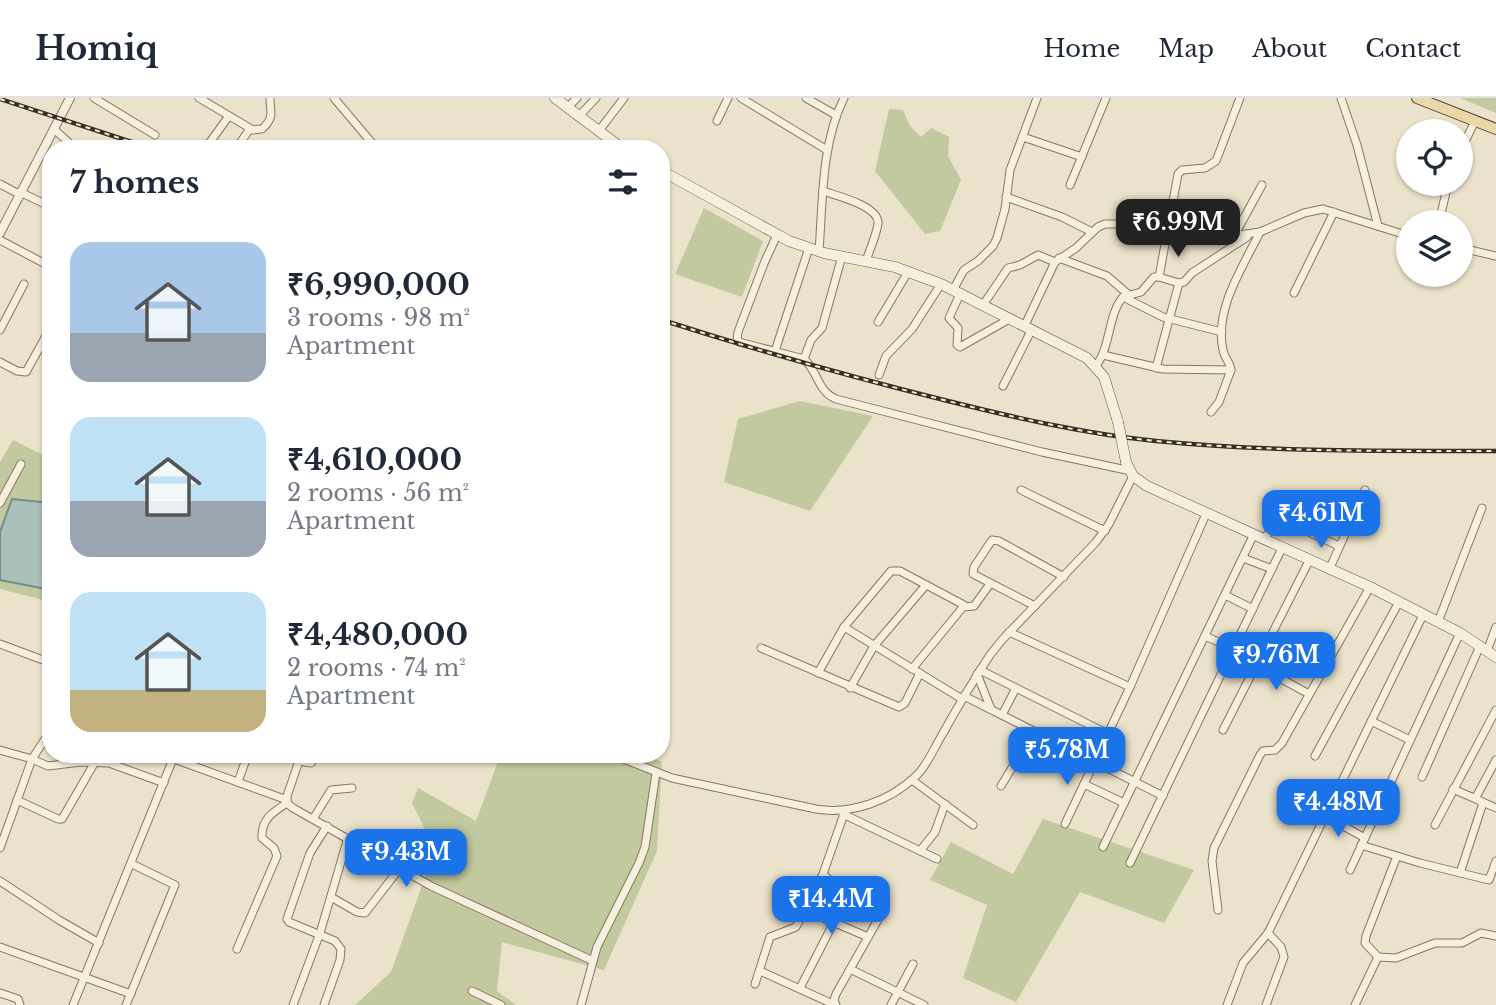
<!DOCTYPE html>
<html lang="en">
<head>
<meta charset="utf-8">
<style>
  :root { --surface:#fff; --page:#f6f6f7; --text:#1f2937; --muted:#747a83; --line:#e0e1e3; --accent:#1a73e8 }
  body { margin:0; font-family:"Libre Baskerville",serif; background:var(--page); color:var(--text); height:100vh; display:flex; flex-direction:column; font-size:26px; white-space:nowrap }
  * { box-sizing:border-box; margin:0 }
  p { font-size:23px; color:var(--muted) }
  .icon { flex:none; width:38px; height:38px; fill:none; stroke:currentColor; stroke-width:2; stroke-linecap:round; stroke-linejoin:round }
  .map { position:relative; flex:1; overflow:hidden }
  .details { position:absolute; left:42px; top:42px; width:628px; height:623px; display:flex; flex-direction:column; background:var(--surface); border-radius:28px; box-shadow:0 2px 5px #0004 }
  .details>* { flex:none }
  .buttons { position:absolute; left:1396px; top:21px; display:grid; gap:14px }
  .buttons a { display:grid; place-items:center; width:77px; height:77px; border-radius:50%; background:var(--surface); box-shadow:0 2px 5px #0004; font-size:35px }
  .price { position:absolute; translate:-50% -60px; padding:0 16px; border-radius:14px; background:var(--accent); color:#fff; font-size:23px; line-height:46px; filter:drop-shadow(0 2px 4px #0008) }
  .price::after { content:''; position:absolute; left:50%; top:42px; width:21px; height:16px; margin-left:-10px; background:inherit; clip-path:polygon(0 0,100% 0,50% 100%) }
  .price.active { background:#222; color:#fff }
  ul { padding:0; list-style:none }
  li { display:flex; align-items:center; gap:21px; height:175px; padding:0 28px }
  li span { display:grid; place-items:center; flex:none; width:196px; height:140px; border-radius:21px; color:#555 }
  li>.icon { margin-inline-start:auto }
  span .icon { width:84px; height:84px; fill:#fffc; stroke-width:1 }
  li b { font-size:30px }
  h2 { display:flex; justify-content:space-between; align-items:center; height:84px; padding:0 28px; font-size:30px }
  header { display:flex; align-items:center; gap:42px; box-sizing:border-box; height:98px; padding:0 35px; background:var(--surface); border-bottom:2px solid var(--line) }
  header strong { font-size:33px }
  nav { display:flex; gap:38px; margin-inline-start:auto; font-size:24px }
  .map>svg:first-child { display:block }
</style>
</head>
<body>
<header>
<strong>Homiq</strong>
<nav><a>Home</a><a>Map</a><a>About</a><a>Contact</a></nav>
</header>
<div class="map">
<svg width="1496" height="907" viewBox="0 0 1496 907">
  <rect width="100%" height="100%" fill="#ebe2cb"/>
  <g fill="#c3c99f">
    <polygon points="1460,0 1496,0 1496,15"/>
    <polygon points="889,11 903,12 910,28 921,39 931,30 949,39 948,58 961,82 940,133 925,136 875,73"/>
    <polygon points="704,110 763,143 742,199 675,176"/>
    <polygon points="800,303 873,318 810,413 724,384 738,321"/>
    <polygon points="13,342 51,361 51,504 0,491 0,364"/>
    <polygon points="501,656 645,656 662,664 657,753 604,872 502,844 497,893 516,907 355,907 391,874 435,751 412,705 418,690 476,723"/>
    <polygon points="1043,721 1194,772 1164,825 1080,794 1016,904 963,880 987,807 930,782 951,744 1013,776"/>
  </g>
  <polygon fill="#abc0ba" stroke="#728e88" stroke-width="2" points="12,401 51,405 51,492 0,482 0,434"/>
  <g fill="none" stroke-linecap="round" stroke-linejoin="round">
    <g stroke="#877660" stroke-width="9">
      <g id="minor">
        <polyline points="94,0 155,37"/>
        <polyline points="199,0 253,32"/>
        <polyline points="334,0 377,51"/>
        <polyline points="741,0 827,52"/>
        <polyline points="806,0 836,17"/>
        <polyline points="1341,0 1357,47 1378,128"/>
        <polyline points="567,10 577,0"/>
        <polyline points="578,19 596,0"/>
        <polyline points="717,23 728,0"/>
        <polyline points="55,32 76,51"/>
        <polyline points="598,34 624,0"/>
        <polyline points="1023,39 1082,59"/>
        <polyline points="205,51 229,18"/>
        <path d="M236,51L249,32L262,31C275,19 270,15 270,0"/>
        <polyline points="1461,52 1475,23"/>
        <polyline points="0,86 19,96"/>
        <polyline points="1070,87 1106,0"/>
        <path d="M823,93C837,98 880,108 878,126C876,138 870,151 866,163"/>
        <polyline points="20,94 51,109"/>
        <polyline points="1006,99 1062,119 1092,134"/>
        <polyline points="1439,124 1448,86"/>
        <path d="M777,137L765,163L738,234L737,242L739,244L804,261C818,273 817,293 836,301L1042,354L1131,373"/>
        <polyline points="1234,138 1262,87"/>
        <polyline points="0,142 51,169"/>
        <polyline points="1461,150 1496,158"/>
        <path d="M819,153C823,102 821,47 844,0"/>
        <polyline points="1059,160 1107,178 1129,197"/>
        <polyline points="1159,179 1178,76 1182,72 1205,70 1216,63 1240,0"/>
        <polyline points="953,192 964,172 978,163 993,148 997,140 1005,111 1010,72 1037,0"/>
        <polyline points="1294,195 1334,114"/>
        <polyline points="960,196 949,220 958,230 957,247 960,249 1011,220"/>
        <polyline points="1123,199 1163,219 1222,234"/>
        <polyline points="983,207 1008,170 1020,167 1038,157 1055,164"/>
        <polyline points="878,224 908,174"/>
        <polyline points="1025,227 1055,164 1076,150 1098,129 1105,126 1125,126 1181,141 1205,142 1260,134 1304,115 1323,111 1409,138"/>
        <polyline points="0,232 24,186"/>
        <polyline points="775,253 809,150"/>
        <polyline points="1103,257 1163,271 1231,272"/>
        <polyline points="804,261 811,242 822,230 842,158"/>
        <polyline points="0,264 17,273 26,274 51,229"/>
        <path d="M1096,268C1111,248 1108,216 1123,199L1141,194L1154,179H1159L1179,185L1184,184L1192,175L1247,139"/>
        <polyline points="1156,270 1179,185"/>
        <polyline points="879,277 886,258 912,231 941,186"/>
        <polyline points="1003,288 1032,231"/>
        <path d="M1211,314L1219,304L1231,272C1230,264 1224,259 1223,252C1214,211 1243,169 1260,134"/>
        <polyline points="1021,392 1105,433"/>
        <polyline points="0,405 21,366"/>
        <polyline points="1263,442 1277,424 1283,422 1339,448"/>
        <polyline points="1243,460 1272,471"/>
        <polyline points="1329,472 1365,392"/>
        <polyline points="1225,497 1253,511"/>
        <polyline points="1035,508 973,476 974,469 992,442 999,443 1064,479"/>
        <polyline points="1438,524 1482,410"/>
        <polyline points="844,529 962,601"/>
        <polyline points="1009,534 1130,589 1065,726"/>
        <polyline points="1205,538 1234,551"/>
        <polyline points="0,546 51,565"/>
        <polyline points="761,550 899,609 905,605 920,575"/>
        <polyline points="1487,553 1496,529"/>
        <polyline points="1256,567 1309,596"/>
        <polyline points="912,571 963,509 974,508 990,486"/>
        <polyline points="980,572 1108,636"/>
        <polyline points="818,575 844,529 891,473 900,473 964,507"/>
        <polyline points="977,576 991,611"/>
        <polyline points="1130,589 1206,416"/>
        <polyline points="850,590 874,548 926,487"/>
        <polyline points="964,598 1163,698"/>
        <polyline points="1002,617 1016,590"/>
        <polyline points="1371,623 1410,642"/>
        <polyline points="1223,632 1309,463"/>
        <polyline points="0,652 32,661 48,668 81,664 109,665 164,685"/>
        <polyline points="288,656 299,663 287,698 287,705 293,710 431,788 591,862"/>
        <path d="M611,656L672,680L816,711C851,717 890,703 916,678C927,668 934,650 942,637C957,610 973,583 990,557L1002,542L1096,444L1109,426L1133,378"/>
        <polyline points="1315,658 1399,504"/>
        <polyline points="174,661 287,702"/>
        <polyline points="1496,662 1476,699 1476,701 1496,710"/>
        <polyline points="299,663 311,665 317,656"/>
        <polyline points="1422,679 1480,548"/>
        <polyline points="912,682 973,727"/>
        <polyline points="238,684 248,656"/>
        <polyline points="1084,686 1124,705"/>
        <polyline points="1001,688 1013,668 1033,657 1045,639"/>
        <polyline points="1453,691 1476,701"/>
        <polyline points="17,702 58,721 62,721 95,664"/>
        <polyline points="843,716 937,761"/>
        <polyline points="1325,718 1365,740"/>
        <polyline points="313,721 331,692 352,690"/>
        <polyline points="1435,727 1496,612"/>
        <polyline points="1361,747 1420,765 1489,782 1496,763"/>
        <polyline points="1103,749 1253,438"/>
        <polyline points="0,750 32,661 51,632"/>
        <polyline points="920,753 935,734 945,706"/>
        <polyline points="1130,765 1282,450"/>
        <polyline points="1350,772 1460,535"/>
        <polyline points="1460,775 1483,705"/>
        <polyline points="0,783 59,822 99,845"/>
        <polyline points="331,799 357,814 365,815 400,770"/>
        <polyline points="805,812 868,839"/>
        <polyline points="1218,812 1212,763 1214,750 1260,657 1263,653 1275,652 1282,645 1370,489"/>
        <polyline points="0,849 131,896"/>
        <path d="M237,851L277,758L274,750L262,740C261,721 273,714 287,705"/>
        <polyline points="1378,859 1365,845 1366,838 1397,758"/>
        <polyline points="850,871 924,907"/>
        <polyline points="760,873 835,907"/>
        <polyline points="755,886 770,839 796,829 823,776"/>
        <polyline points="800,890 834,824"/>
        <polyline points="472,893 501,907"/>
        <polyline points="0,895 18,901 20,907"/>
        <polyline points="73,907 175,656"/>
        <polyline points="126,907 175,787 132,766"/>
        <polyline points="293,907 320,835 348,740"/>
        <polyline points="324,907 340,862 341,851 335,843 289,824 287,821 310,755 327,728"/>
        <polyline points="581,907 597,849 639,765 645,749 656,675"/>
        <polyline points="836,907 834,902 836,896 884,811 882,806 876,802 833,785 823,776 845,713"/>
        <polyline points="891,907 913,866"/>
        <polyline points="1227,907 1243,865 1268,835 1423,517"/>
        <polyline points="1266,907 1284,859 1281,849 1268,835"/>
        <polyline points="1355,907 1378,859 1396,860 1435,845 1462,845 1481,835 1496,838"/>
      </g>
    </g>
    <g stroke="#877660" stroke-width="10">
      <polyline id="tertiary" points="0,135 70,0"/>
    </g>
    <g stroke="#695743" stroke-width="11">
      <g id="secondary">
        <polyline points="555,0 623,51"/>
        <polyline points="662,73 789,143 824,155 895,169 941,186 1087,260 1104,279 1118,324"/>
        <polyline points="1126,364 1133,378 1147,388 1370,489 1460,535 1496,559"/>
      </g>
    </g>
    <g stroke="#554434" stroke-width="12">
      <polyline id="primary" points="1417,0 1496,31"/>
    </g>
    <use href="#minor" stroke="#f6efde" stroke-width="7"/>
    <use href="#tertiary" stroke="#f6efde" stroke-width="8"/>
    <use href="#secondary" stroke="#f6efde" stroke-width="10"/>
    <use href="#primary" stroke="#ead6a7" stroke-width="10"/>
    <g stroke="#392e22" stroke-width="4.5">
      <g id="rail">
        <polyline points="0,1 153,51"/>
        <path d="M662,222C756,252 851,279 948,303C1016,320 1086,336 1156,343C1270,354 1382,353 1496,353"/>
      </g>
    </g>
    <use href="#rail" stroke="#f3ecda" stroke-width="2" stroke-dasharray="5" stroke-linecap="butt"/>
    <g stroke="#695743" stroke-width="11" stroke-linecap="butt">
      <polyline id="secondary-bridge" points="1118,324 1126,364"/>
    </g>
    <use href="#secondary-bridge" stroke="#f6efde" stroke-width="10"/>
  </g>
</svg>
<div class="buttons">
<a><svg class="icon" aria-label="locate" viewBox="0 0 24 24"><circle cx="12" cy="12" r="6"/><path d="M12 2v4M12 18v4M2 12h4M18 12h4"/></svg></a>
<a><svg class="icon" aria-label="layers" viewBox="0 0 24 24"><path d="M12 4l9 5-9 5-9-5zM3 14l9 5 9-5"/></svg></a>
</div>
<b class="price active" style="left:1178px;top:161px">₹6.99M</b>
<b class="price" style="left:1321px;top:452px">₹4.61M</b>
<b class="price" style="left:1276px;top:594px">₹9.76M</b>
<b class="price" style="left:1067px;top:689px">₹5.78M</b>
<b class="price" style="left:1338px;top:741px">₹4.48M</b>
<b class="price" style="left:406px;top:791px">₹9.43M</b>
<b class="price" style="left:831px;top:838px">₹14.4M</b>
<section class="details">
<h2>7 homes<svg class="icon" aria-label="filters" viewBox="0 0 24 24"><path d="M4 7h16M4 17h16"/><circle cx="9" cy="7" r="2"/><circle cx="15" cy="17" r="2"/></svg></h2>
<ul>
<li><span style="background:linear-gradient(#a9c7e8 65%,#9aa5b1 0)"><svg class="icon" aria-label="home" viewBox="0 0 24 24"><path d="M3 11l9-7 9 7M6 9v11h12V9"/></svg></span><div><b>₹6,990,000</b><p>3 rooms · 98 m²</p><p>Apartment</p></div></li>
<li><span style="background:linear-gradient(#bfe0f5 60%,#9aa5b1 0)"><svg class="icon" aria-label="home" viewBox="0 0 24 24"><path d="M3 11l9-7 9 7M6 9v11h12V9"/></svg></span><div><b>₹4,610,000</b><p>2 rooms · 56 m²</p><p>Apartment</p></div></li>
<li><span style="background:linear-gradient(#bfe0f5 70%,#c2b280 0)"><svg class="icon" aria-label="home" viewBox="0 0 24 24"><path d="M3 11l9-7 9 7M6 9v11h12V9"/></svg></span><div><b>₹4,480,000</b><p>2 rooms · 74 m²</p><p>Apartment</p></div></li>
</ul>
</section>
</div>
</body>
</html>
